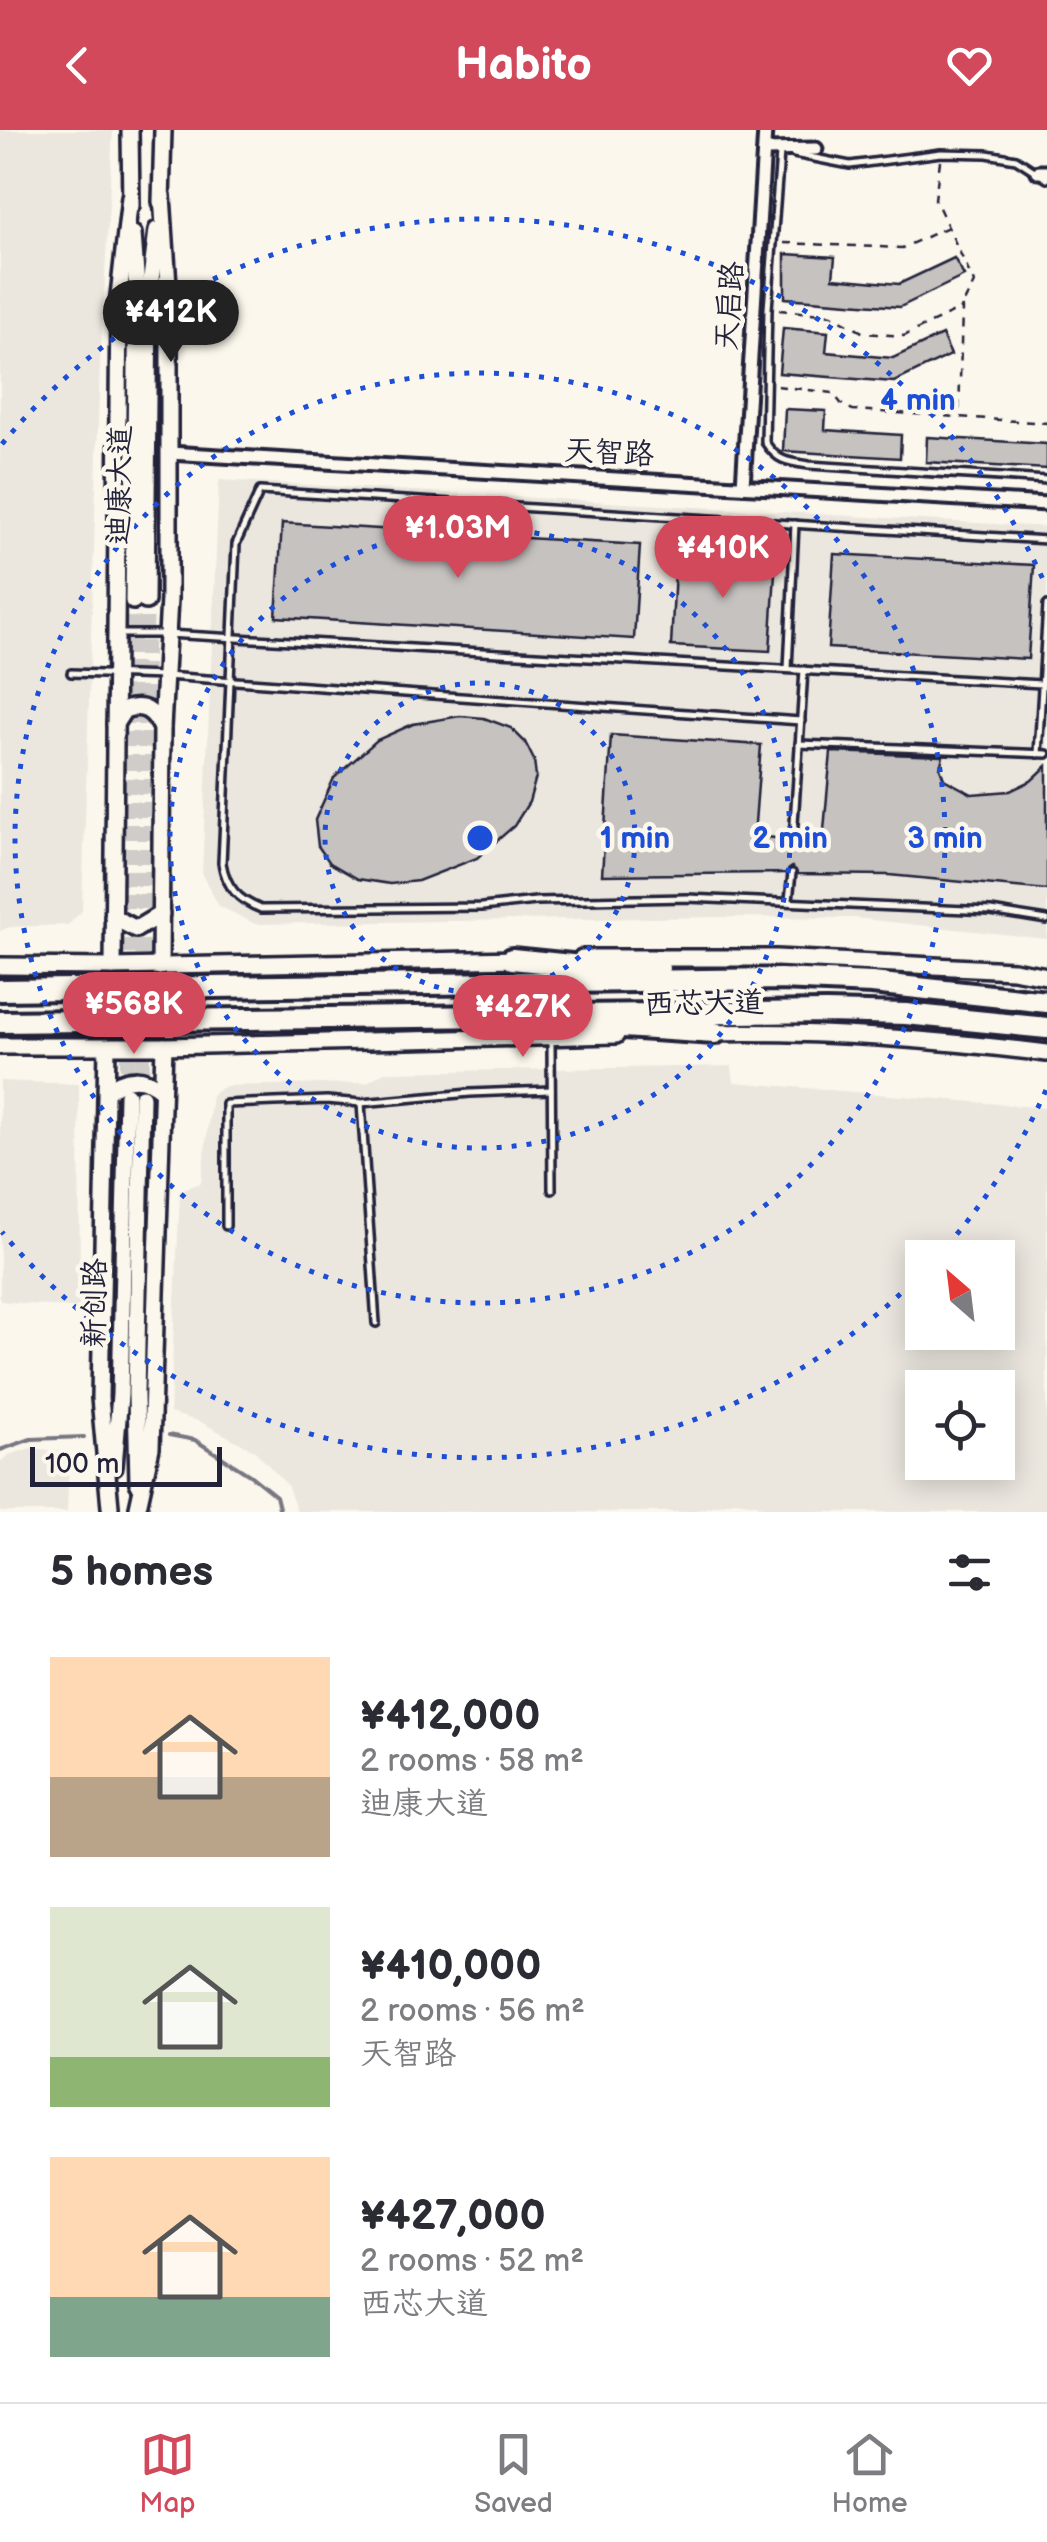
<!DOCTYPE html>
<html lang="en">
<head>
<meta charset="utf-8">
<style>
  :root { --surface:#fff; --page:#f7f7f7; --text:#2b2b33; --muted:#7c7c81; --line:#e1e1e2; --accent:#d1495b }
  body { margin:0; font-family:"Balsamiq Sans","LXGW WenKai TC",sans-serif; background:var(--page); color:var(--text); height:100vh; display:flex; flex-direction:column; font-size:38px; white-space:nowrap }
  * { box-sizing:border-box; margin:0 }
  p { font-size:32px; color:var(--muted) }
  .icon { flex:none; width:55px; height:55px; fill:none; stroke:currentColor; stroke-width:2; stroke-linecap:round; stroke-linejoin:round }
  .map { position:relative; height:1382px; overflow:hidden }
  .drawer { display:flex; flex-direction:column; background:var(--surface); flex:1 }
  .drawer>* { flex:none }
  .needle { width:65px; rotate:332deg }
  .fabs { position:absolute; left:905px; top:1110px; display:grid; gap:20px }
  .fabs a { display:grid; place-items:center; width:110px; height:110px; border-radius:0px; background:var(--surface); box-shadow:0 5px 25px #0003; font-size:50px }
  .scale { position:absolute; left:30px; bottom:25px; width:192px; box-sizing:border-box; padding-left:10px; border:5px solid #22223b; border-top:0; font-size:28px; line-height:35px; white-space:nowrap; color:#22223b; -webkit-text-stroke:8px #fbf7ec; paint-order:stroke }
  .price { position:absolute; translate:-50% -85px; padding:0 22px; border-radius:35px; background:var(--accent); color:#fff; font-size:32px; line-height:65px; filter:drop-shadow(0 2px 5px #0008) }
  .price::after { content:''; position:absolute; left:50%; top:60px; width:30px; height:22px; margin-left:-15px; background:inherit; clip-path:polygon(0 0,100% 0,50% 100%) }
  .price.current { background:#222; color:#fff }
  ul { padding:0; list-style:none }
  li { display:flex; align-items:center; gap:30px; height:250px; padding:0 50px }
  li span { display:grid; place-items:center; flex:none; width:280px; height:200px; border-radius:0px; color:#555 }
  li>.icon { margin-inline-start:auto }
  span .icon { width:120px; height:120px; fill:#fffc; stroke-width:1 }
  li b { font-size:42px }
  h2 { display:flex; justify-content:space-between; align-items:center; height:120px; padding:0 50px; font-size:42px }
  header { display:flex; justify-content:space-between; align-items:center; height:130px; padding:0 50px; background:var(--accent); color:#fff; font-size:45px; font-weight:600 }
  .menu { display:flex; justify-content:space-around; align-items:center; height:140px; border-top:2px solid var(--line); background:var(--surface); font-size:28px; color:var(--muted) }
  .menu a { display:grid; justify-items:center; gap:5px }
  .menu .current { color:var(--accent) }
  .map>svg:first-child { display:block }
</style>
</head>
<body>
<header><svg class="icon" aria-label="back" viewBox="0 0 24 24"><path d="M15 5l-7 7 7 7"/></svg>Habito<svg class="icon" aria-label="heart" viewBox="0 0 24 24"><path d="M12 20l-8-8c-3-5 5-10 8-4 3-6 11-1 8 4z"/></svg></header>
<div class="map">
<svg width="1047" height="1382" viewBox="0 0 1047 1382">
  <rect width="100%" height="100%" fill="#fbf7ec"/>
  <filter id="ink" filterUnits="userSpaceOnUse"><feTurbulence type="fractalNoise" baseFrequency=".01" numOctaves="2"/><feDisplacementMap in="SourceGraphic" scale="20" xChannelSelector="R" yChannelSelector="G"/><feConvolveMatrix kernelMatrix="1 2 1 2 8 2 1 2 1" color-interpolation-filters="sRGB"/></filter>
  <g filter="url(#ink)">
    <g fill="#ebe7df" fill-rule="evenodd">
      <polygon points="0,0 113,0 100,235 82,781 68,795 10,797 0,801"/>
      <polygon points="219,350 1047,397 1047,809 854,788 719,787 255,794 219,776 202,745"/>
      <path d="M732,936L734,952L1047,978V1382H773L756,1374L735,1371L689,1382H297L287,1355L255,1321L201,1292L170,1283L180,1060L201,1053L212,965L224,956L366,953L384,942ZM922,1128H998V1202H922ZM922,1258H998V1332H922Z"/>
      <polygon points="0,951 79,954 80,1179 0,1171"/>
      <polygon points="31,1318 69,1322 67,1382 0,1382 0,1332 9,1325"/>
    </g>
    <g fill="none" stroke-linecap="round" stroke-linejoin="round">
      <g stroke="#787681" stroke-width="4">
        <polyline points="169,1305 195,1310 251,1346 276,1366 280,1382"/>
        <polyline points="0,1320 31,1309 84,1307"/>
      </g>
    </g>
    <g fill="#c6c2c0" stroke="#22223b" stroke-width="2.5">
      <polygon points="785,124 835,127 833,148 899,154 954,128 964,146 900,177 785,168"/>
      <polygon points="783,198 828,202 826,222 893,228 942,205 951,225 894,252 779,243"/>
      <polygon points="785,279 826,281 825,300 901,305 900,328 783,321"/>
      <polygon points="927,307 1047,314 1047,339 926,332"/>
      <polygon points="282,393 640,415 634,509 276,487"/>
      <polygon points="676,421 776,427 770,521 671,516"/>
      <polygon points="834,424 1034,435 1028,529 828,518"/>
      <polygon points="460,586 484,588 511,598 525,612 534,630 536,647 529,672 514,696 477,728 418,751 390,754 358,749 330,733 318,716 315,690 334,648 377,610 413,594"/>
      <polygon points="611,605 761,615 754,706 787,709 792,715 799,709 823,711 831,622 943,626 940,638 944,649 972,664 1010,661 1031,651 1047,636 1047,760 889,745 798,744 792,737 786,743 602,745"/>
    </g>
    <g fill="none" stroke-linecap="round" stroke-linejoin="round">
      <g stroke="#d0ccc9" stroke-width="15" stroke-dasharray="15 8" stroke-linecap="butt">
        <polyline points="127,962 133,471"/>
        <polyline points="142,963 146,471"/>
      </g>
      <g stroke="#22223b" stroke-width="12">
        <g id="lane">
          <path d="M780,23L768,179L765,312C777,331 787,332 809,335L1047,350"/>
          <polyline points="794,24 850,35 941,23 987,24 1016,29 1047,49"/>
          <path d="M1047,410L260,361L236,414L222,733C226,757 238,770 261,779L482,777L536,771L687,768L991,781L1047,790"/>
          <polyline points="117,504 167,504 1042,554"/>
          <polyline points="788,539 795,394"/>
          <polyline points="71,543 165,546 801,591"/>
          <polyline points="799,614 1047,624"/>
          <polyline points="1038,624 1047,475"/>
          <polyline points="793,709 804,540"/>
          <polyline points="789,770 792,743"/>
          <polyline points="551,910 552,1060"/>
          <polyline points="361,973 376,1193"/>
          <polyline points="226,1096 226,974 327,970 361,973 470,963 551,960"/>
        </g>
      </g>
      <g stroke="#22223b" stroke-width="19">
        <g id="street">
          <polyline points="765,20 816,19"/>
          <polyline points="1038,42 1047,42"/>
          <polyline points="169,323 1047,374"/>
          <polyline points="743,356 765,0"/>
        </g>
      </g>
      <g stroke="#22223b" stroke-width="22">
        <g id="secondary">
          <polyline points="130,0 131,76"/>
          <polyline points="161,72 163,0"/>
          <polyline points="133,104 137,158 133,471"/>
          <polyline points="146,471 149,166 157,100"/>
          <path d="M115,594L124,580C144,573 153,581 162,598"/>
          <polyline points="113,787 136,799 161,784"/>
          <polyline points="582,828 776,828 1013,840 1047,846"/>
          <polyline points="0,836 113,837 519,829"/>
          <polyline points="113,837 119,166 130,67"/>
          <polyline points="160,837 162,598 169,469 169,170 162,66"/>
          <path d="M704,903C819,900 932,909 1047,923"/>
          <polyline points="0,916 164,916 616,905"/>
          <polyline points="107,917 100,1268 110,1377"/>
          <path d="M107,962C125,945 144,945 162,961"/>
          <polyline points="114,1336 120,1265 127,965"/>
          <polyline points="138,1353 136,1264 142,967"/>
          <polyline points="138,1377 151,1318 164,916"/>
        </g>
      </g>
      <g stroke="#22223b" stroke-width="28">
        <g id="highway">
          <polyline points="512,829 591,837 659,838"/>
          <polyline points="0,860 780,849 872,853 1047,872"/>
          <polyline points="0,892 826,882 906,884 1047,898"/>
          <polyline points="592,895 715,903"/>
        </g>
      </g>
      <g stroke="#22223b" stroke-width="2.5" stroke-dasharray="8 8" stroke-linecap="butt">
        <polyline points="940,31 935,69 974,153 962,176"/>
        <polyline points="784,113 902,118 948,97"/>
        <polyline points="779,180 832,185 864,203 904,206 962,178 959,287"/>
        <polyline points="777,256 833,263 843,276 853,280 1047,293"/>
      </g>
      <use href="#lane" stroke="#fbf7ec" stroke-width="5"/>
      <use href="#street" stroke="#fbf7ec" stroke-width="11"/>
      <use href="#secondary" stroke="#fbf7ec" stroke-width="15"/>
      <use href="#highway" stroke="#fbf7ec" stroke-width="20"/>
    </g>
  </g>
  <g fill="none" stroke="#1d4ed8" stroke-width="5" stroke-dasharray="5 10">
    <circle cx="480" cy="708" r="155"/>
    <circle cx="480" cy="708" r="310"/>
    <circle cx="480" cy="708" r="465"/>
    <path d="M1046 960A620 620 0 0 1 937 1127M922 1143A620 620 0 0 1 2 1102M2 314A620 620 0 0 1 1046 456"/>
  </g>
  <g text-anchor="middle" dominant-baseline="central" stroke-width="9" stroke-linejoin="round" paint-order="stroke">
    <g font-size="30" fill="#22223b" stroke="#fbf7ec">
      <text transform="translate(730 176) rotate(-86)">天启路</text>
      <text transform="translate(609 323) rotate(3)">天智路</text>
      <text transform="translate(120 355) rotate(-89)">迪康大道</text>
      <text transform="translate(704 874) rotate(-1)">西芯大道</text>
      <text transform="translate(95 1173) rotate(-89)">新创路</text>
    </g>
  </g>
  <circle cx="480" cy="708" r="15" fill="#1d4ed8" stroke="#fbf7ec" stroke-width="5"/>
  <g font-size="30" text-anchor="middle" font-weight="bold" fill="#1d4ed8" stroke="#fbf7ec" stroke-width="9" stroke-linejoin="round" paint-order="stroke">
    <text x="918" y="280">4 min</text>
    <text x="635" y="718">1 min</text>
    <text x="790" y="718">2 min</text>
    <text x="945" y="718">3 min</text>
  </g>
</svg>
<div class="fabs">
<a><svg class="needle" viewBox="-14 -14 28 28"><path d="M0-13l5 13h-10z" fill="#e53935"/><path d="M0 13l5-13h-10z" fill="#7c7c81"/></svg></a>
<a><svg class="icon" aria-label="locate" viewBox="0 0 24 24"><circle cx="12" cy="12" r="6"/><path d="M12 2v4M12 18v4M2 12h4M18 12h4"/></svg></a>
</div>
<div class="scale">100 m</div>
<b class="price current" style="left:171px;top:235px">¥412K</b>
<b class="price" style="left:458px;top:451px">¥1.03M</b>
<b class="price" style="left:723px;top:471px">¥410K</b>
<b class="price" style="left:134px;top:927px">¥568K</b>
<b class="price" style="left:523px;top:930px">¥427K</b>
</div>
<section class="drawer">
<h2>5 homes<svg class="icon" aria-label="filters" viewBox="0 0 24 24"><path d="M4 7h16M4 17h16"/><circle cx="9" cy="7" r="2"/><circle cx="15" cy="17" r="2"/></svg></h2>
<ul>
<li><span style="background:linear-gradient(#ffd9b3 60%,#b9a48a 0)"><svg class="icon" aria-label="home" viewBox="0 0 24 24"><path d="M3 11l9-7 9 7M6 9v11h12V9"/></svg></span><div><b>¥412,000</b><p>2 rooms · 58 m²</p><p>迪康大道</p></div></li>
<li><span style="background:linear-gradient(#dfe7d0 75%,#8fb573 0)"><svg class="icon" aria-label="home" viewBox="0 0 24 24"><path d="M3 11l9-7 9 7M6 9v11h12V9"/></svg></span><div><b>¥410,000</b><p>2 rooms · 56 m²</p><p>天智路</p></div></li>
<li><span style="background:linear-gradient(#ffd9b3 70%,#7fa58c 0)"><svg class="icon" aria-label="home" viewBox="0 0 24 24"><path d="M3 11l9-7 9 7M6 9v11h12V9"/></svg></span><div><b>¥427,000</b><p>2 rooms · 52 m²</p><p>西芯大道</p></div></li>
</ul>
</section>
<nav class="menu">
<a class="current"><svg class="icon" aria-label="map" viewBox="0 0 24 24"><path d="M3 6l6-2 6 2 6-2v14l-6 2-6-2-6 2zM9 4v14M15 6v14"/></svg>Map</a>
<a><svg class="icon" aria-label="saved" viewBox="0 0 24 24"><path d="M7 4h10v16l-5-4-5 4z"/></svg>Saved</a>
<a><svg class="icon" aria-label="home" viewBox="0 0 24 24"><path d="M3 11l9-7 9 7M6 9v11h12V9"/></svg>Home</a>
</nav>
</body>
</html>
